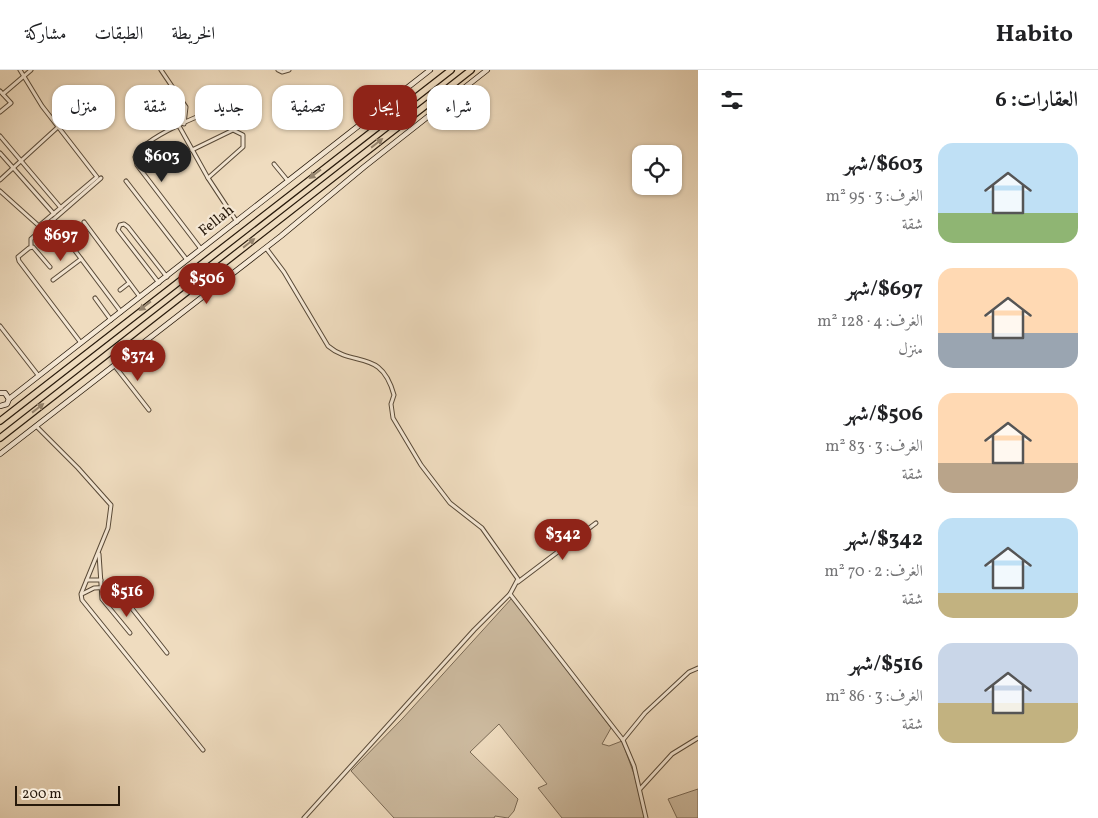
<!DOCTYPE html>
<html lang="ar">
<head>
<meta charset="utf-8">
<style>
  :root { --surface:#fff; --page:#f2f2f2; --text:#202124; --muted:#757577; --line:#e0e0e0; --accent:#8f2418 }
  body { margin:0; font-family:Vollkorn,Amiri,serif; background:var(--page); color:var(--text); direction:rtl; height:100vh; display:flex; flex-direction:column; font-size:19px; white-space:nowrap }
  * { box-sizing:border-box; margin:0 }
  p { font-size:16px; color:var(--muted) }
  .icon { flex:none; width:28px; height:28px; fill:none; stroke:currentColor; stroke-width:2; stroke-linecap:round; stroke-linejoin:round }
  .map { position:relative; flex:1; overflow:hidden; direction:ltr }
  .panel { display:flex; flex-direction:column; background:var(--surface); width:400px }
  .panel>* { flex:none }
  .top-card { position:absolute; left:15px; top:15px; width:475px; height:45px; direction:rtl; display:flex; gap:10px }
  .fabs { position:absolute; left:632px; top:75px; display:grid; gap:10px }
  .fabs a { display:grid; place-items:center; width:50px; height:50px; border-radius:10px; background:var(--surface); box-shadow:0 1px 4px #0004; font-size:25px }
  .scale { position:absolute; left:15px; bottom:12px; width:105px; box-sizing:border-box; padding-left:5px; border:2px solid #27190b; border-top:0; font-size:14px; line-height:18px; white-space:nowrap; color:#27190b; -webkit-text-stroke:4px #f5e8d5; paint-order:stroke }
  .price { position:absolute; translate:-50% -42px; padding:0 11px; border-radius:18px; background:var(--accent); color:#fff; font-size:16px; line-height:32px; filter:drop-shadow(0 1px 2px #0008) }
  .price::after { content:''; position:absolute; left:50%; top:30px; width:15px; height:11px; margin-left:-8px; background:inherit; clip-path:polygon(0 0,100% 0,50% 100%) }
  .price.active { background:#222; color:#fff }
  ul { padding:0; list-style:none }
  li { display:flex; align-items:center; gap:15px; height:125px; padding:0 20px }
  li span { display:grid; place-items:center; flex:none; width:140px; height:100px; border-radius:15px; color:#555 }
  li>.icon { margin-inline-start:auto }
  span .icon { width:60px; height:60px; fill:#fffc; stroke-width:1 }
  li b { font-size:21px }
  h2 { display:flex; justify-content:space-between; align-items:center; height:60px; padding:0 20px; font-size:21px }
  .chip { padding:0 18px; border-radius:15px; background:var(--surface); box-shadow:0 1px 4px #0004; font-size:18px; line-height:45px }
  .chip.active { background:var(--accent); color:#fff }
  header { display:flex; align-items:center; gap:30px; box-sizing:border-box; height:70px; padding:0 25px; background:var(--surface); border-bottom:1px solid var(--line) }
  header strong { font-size:24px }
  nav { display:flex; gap:28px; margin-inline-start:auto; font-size:18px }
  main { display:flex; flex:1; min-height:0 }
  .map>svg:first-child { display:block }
</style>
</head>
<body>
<header>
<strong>Habito</strong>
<nav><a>الخريطة</a><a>الطبقات</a><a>مشاركة</a></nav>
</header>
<main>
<section class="panel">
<h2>العقارات: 6<svg class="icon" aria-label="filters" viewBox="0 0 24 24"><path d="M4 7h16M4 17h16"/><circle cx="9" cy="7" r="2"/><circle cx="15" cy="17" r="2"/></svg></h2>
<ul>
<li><span style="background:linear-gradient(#bfe0f5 70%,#8fb573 0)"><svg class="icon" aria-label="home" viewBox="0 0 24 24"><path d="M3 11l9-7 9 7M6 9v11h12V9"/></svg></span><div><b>$603/شهر</b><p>الغرف: 3 · 95 m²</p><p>شقة</p></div></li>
<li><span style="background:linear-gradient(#ffd9b3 65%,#9aa5b1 0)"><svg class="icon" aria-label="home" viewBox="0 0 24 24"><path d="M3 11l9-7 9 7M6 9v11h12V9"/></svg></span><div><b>$697/شهر</b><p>الغرف: 4 · 128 m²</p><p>منزل</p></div></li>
<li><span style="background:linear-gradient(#ffd9b3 70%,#b9a48a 0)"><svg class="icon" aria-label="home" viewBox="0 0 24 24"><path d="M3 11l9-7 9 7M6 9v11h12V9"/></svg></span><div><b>$506/شهر</b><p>الغرف: 3 · 83 m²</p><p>شقة</p></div></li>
<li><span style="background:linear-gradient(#bfe0f5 75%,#c2b280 0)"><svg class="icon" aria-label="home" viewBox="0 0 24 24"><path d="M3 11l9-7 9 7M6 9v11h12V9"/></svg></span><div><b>$342/شهر</b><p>الغرف: 2 · 70 m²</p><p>شقة</p></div></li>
<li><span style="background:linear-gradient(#c9d6e8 60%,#c2b280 0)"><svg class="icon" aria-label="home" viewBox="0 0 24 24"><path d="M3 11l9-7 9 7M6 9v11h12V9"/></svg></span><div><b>$516/شهر</b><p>الغرف: 3 · 86 m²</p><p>شقة</p></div></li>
</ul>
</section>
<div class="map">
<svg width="698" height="748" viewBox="0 0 698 748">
  <rect width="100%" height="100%" fill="#efdcbf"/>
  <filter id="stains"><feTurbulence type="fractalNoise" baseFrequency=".004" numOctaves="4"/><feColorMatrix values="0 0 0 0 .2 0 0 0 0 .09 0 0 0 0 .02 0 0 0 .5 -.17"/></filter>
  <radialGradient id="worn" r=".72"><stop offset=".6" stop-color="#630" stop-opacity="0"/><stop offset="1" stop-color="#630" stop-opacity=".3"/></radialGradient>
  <g fill="#cdbba0" stroke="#7a6a56">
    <polygon points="512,528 611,658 602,674 609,676 622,671 634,704 645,748 562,748 538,718 547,714 499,654 470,682 518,729 514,741 508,748 495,746 494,748 394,748 351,701 403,648"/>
    <polygon points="698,719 698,748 677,748 668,729"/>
  </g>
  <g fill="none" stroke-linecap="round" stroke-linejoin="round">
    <g stroke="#594a38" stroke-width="5">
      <g id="street">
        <polyline points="161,0 186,37 184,54"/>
        <polyline points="278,0 282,2 289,0"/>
        <polyline points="0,21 11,33 0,42"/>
        <polyline points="3,24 31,0"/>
        <polyline points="179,56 208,108 237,152"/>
        <polyline points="0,66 61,138"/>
        <polyline points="192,80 233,60 243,65 243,77 208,108"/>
        <polyline points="0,83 54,144"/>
        <polyline points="274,94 288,111"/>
        <polyline points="0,110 58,57"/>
        <polyline points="126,111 187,190"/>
        <polyline points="0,121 39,156 97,107 42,36 20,0"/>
        <polyline points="52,150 121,242"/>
        <polyline points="84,152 140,227"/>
        <polyline points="31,177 31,169 101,108"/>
        <path d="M266,178L284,202L328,276C354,298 381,278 394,325L391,334L393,348L421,395L450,433L482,458L518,509L510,524L474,560L304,748"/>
        <path d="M201,179L137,95L135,87C143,67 205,43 227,35"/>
        <polyline points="50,197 33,177 29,178 18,187 19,191 81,273"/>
        <polyline points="53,210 81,189"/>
        <polyline points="159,213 118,160 120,155 124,154 128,157 167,207"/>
        <polyline points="120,220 129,213"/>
        <polyline points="95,228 111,250"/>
        <polyline points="0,256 38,305"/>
        <polyline points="114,295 149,340"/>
        <polyline points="36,356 78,398 111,435 108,458 81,524 82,530 203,680"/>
        <polyline points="99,484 102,529 130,563"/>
        <polyline points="87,510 101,510"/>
        <polyline points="518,512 596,453"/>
        <polyline points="82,524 94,518 115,517 167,583"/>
        <polyline points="510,524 623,670 634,696 646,748"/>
        <polyline points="623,670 645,643 689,602 698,598"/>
        <polyline points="640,719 672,684 698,668"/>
      </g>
    </g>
    <g stroke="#27190b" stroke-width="6">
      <g id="secondary">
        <polyline points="0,323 5,323 9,329 7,334 0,336"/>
        <polyline points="9,329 430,0"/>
        <polyline points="0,384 281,166 364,97 487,0"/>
      </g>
    </g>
    <g stroke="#27190b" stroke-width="8">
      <g id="highway">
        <polyline points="0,351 451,0"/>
        <polyline points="0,368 471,0"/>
      </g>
    </g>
    <use href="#street" stroke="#f5e8d5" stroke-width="3"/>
    <use href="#secondary" stroke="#f5e8d5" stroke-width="4.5"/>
    <use href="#highway" stroke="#efdcbf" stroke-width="5.5"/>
  </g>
  <defs><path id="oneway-solid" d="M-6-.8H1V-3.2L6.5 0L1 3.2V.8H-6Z" transform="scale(1.25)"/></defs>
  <g fill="#95846e">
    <use href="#oneway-solid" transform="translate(377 73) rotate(-38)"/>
    <use href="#oneway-solid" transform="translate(315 104) rotate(143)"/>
    <use href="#oneway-solid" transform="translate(249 173) rotate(-38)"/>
    <use href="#oneway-solid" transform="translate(145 236) rotate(142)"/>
    <use href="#oneway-solid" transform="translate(38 338) rotate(-38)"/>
  </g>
  <g text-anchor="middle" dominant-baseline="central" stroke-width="4.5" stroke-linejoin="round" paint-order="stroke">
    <g font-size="15" fill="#27190b" stroke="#f5e8d5">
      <text transform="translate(217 151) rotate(-39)">Fellah</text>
    </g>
  </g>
  <rect width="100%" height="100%" filter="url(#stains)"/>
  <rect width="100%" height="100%" fill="url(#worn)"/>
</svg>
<div class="fabs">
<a><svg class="icon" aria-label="locate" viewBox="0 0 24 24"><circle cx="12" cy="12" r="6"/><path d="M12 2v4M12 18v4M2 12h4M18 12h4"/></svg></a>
</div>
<div class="scale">200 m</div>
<b class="price active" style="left:162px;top:113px">$603</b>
<b class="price" style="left:61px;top:192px">$697</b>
<b class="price" style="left:207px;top:235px">$506</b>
<b class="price" style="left:138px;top:312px">$374</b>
<b class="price" style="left:563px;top:491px">$342</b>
<b class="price" style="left:127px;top:548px">$516</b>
<div class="top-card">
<a class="chip">شراء</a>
<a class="chip active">إيجار</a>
<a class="chip">تصفية</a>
<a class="chip">جديد</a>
<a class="chip">شقة</a>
<a class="chip">منزل</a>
</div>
</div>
</main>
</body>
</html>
